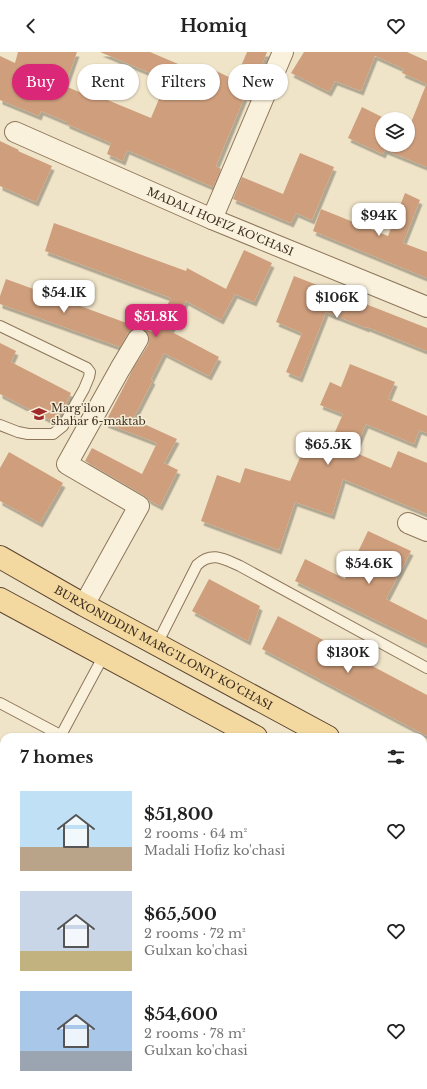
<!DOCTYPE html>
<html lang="en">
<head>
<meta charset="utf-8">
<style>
  :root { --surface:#fff; --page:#f2f2f2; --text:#222; --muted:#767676; --accent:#db2777 }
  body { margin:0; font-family:"Libre Baskerville",serif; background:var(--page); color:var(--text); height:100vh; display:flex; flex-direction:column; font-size:15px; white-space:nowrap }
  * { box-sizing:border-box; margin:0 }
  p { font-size:13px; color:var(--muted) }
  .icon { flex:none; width:22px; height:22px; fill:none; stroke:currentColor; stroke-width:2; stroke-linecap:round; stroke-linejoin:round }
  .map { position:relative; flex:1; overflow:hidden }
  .panel { position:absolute; left:0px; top:681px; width:427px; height:356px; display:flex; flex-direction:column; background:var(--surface); border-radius:12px 12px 0 0; box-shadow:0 1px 3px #0004 }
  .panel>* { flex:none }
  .hud { position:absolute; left:12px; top:12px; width:403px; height:36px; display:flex; gap:8px }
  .buttons { position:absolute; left:375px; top:60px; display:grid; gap:8px }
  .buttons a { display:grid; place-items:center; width:40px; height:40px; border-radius:50%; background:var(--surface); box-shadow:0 1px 3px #0004; font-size:20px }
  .price { position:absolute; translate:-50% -34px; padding:0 9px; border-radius:8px; background:#fff; color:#222; font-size:13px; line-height:26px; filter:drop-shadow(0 1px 2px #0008) }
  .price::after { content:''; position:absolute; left:50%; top:24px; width:12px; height:9px; margin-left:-6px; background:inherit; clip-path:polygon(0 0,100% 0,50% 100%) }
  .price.active { background:var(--accent); color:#fff }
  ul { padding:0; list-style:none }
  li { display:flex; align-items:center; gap:12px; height:100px; padding:0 20px }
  li span { display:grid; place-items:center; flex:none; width:112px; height:80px; border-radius:0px; color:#555 }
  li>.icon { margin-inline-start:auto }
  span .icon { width:48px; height:48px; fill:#fffc; stroke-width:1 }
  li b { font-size:17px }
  h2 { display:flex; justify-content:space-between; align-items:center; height:48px; padding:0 20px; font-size:17px }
  .pill { padding:0 14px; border-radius:18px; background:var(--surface); box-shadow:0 1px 3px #0004; font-size:14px; line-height:36px }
  .pill.active { background:var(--accent); color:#fff }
  header { display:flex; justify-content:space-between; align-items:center; height:52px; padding:0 20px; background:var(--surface); font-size:18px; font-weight:700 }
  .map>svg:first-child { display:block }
</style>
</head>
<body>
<header><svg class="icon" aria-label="back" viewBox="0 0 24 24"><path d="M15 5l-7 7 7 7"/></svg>Homiq<svg class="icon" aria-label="heart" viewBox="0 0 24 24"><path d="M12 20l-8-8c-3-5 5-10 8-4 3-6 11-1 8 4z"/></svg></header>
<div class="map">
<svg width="427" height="1037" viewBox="0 0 427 1037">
  <defs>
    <filter id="shadow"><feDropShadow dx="2.5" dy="4.5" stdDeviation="0" flood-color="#0004"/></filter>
  </defs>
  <rect width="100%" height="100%" fill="#f0e4c8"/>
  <g fill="#cf9f7d" filter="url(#shadow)">
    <polygon points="18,0 77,0 65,34 91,45 93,42 151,66 167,28 100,0 150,0 204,23 208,15 235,28 247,0 267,0 249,46 245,44 216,114 221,117 213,135 127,98 123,109 107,102 111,91 67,72 67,70 41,59 39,64 0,48 0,4 15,11"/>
    <polygon points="304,0 407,0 427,9 427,32 402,21 404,17 375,4 361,39 335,29 329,40 291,21"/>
    <polygon points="426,33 427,33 427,115 385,98 383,102 348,86 362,55 382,65 381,68 382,68 382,93 408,93 408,78"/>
    <polygon points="0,89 19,98 18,99 52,114 36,150 0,134"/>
    <polygon points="300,101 334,115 312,168 296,161 291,171 233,147 242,125 283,142"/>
    <polygon points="405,141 420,148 403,191 427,200 427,226 313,179 321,157 388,184"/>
    <polygon points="54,171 186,219 187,216 226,237 244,198 272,211 254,250 235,242 221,268 186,249 170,279 219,305 209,324 164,301 151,327 153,328 133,367 177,387 164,411 178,418 160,454 149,448 145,444 85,409 92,396 142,422 157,391 105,371 134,315 148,293 149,288 148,282 144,277 153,280 171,246 45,199"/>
    <polygon points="294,224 427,276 427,299 367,275 367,276 326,260 300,326 286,320 302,281 276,270"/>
    <polygon points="6,227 143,277 138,276 132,277 128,281 120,295 0,252 0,244"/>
    <polygon points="0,291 16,299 11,310 71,341 56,371 0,342"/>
    <polygon points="350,312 395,330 388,347 427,364 427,381 419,378 414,392 366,372 354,400 391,416 398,399 427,411 427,462 343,427 332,463 295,450 279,498 201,469 217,423 240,431 245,416 290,429 307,389 327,398 343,362 320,353 330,330 341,335"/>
    <polygon points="9,400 63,431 40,471 0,449 0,416"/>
    <polygon points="368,479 411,499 386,547 427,568 427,593 295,529 305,507 345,527"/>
    <polygon points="209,527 260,554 248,589 192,559"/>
    <polygon points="278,564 427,643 427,684 262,597"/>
  </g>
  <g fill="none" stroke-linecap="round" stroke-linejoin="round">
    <g stroke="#8d765c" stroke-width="12">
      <g id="lane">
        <polyline points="0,274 87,316 90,320 89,325 84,337 63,374 53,382 28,382 18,380 0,373"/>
        <path d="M157,592L197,513C212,499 224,507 240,514L427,616"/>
        <polyline points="0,651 64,685"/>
        <polyline points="60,685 104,603"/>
        <polyline points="0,753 4,753"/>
        <polyline points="0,872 2,869"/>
        <polyline points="0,1024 4,1026"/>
        <polyline points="17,1033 25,1037"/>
        <polyline points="48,1037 51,1033"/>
      </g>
    </g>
    <g stroke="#8d765c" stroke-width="22">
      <g id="street">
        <path id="s1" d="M15,80L212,167L427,255"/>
        <polyline points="212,167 283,0"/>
        <polyline points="408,471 427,479"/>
        <polyline points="84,553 139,454 67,412 120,317 138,287"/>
        <polyline points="81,1037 83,1033"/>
      </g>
    </g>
    <g stroke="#6f573f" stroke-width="24">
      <g id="secondary">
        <polyline points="423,857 427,843"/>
        <polyline points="369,1037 370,1033"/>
      </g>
    </g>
    <g stroke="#5b4430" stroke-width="24">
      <g id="primary">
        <path id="s2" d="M0,505L84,553L328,685"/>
        <polyline points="0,547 256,685"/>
        <polyline points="423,736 427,738"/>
        <polyline points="423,774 427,776"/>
      </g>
    </g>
    <use href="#lane" stroke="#faf1dc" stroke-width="10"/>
    <use href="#street" stroke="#faf1dc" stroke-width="20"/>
    <use href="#secondary" stroke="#faf1dc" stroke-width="22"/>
    <use href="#primary" stroke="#f3d9a0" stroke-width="22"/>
  </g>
  <defs>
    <g id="school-bare" transform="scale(1.2)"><path d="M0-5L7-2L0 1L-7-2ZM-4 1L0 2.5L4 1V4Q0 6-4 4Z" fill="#9e2a2b" stroke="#f7eed8" stroke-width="2.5" paint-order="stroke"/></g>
  </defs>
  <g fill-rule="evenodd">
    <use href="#school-bare" x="39" y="362"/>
  </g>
  <g text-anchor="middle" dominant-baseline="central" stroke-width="3" stroke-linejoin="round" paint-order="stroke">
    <g font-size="11" fill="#3d2e20" stroke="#f7eed8">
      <text stroke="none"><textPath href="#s1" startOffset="224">MADALI HOFIZ KO'CHASI</textPath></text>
      <text stroke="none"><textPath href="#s2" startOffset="187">BURXONIDDIN MARG’ILONIY KO’CHASI</textPath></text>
    </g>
    <g font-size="11" fill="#3d2e20" stroke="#f7eed8" text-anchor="start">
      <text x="51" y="356">Marg'ilon<tspan x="51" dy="13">shahar 6-maktab</tspan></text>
    </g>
  </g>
</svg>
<div class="buttons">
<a><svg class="icon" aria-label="layers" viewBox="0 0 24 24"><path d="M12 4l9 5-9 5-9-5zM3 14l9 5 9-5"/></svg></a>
</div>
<b class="price" style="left:379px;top:185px">$94K</b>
<b class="price" style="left:64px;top:262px">$54.1K</b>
<b class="price" style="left:337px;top:267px">$106K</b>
<b class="price active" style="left:156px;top:286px">$51.8K</b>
<b class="price" style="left:328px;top:414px">$65.5K</b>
<b class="price" style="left:369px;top:533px">$54.6K</b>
<b class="price" style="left:348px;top:622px">$130K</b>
<div class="hud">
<a class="pill active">Buy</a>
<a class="pill">Rent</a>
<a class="pill">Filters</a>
<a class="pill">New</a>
</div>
<section class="panel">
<h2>7 homes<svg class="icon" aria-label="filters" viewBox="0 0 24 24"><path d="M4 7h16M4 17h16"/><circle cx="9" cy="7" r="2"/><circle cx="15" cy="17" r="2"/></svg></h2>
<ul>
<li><span style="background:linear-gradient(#bfe0f5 70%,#b9a48a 0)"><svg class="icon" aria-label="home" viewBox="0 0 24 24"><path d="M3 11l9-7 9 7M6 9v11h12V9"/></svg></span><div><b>$51,800</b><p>2 rooms · 64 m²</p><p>Madali Hofiz ko'chasi</p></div><svg class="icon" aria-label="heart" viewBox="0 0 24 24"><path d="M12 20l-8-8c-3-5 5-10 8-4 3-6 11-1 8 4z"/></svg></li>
<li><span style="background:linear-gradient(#c9d6e8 75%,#c2b280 0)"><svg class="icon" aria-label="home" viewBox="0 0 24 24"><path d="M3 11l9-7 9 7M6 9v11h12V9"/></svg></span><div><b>$65,500</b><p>2 rooms · 72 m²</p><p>Gulxan ko'chasi</p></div><svg class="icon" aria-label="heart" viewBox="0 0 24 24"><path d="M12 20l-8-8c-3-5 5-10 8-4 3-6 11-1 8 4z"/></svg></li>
<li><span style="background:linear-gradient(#a9c7e8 75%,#9aa5b1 0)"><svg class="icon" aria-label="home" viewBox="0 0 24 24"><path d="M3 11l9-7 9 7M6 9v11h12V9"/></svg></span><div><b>$54,600</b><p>2 rooms · 78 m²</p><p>Gulxan ko'chasi</p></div><svg class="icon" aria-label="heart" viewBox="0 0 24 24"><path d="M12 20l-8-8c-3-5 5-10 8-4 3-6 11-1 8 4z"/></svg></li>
</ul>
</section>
</div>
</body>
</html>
